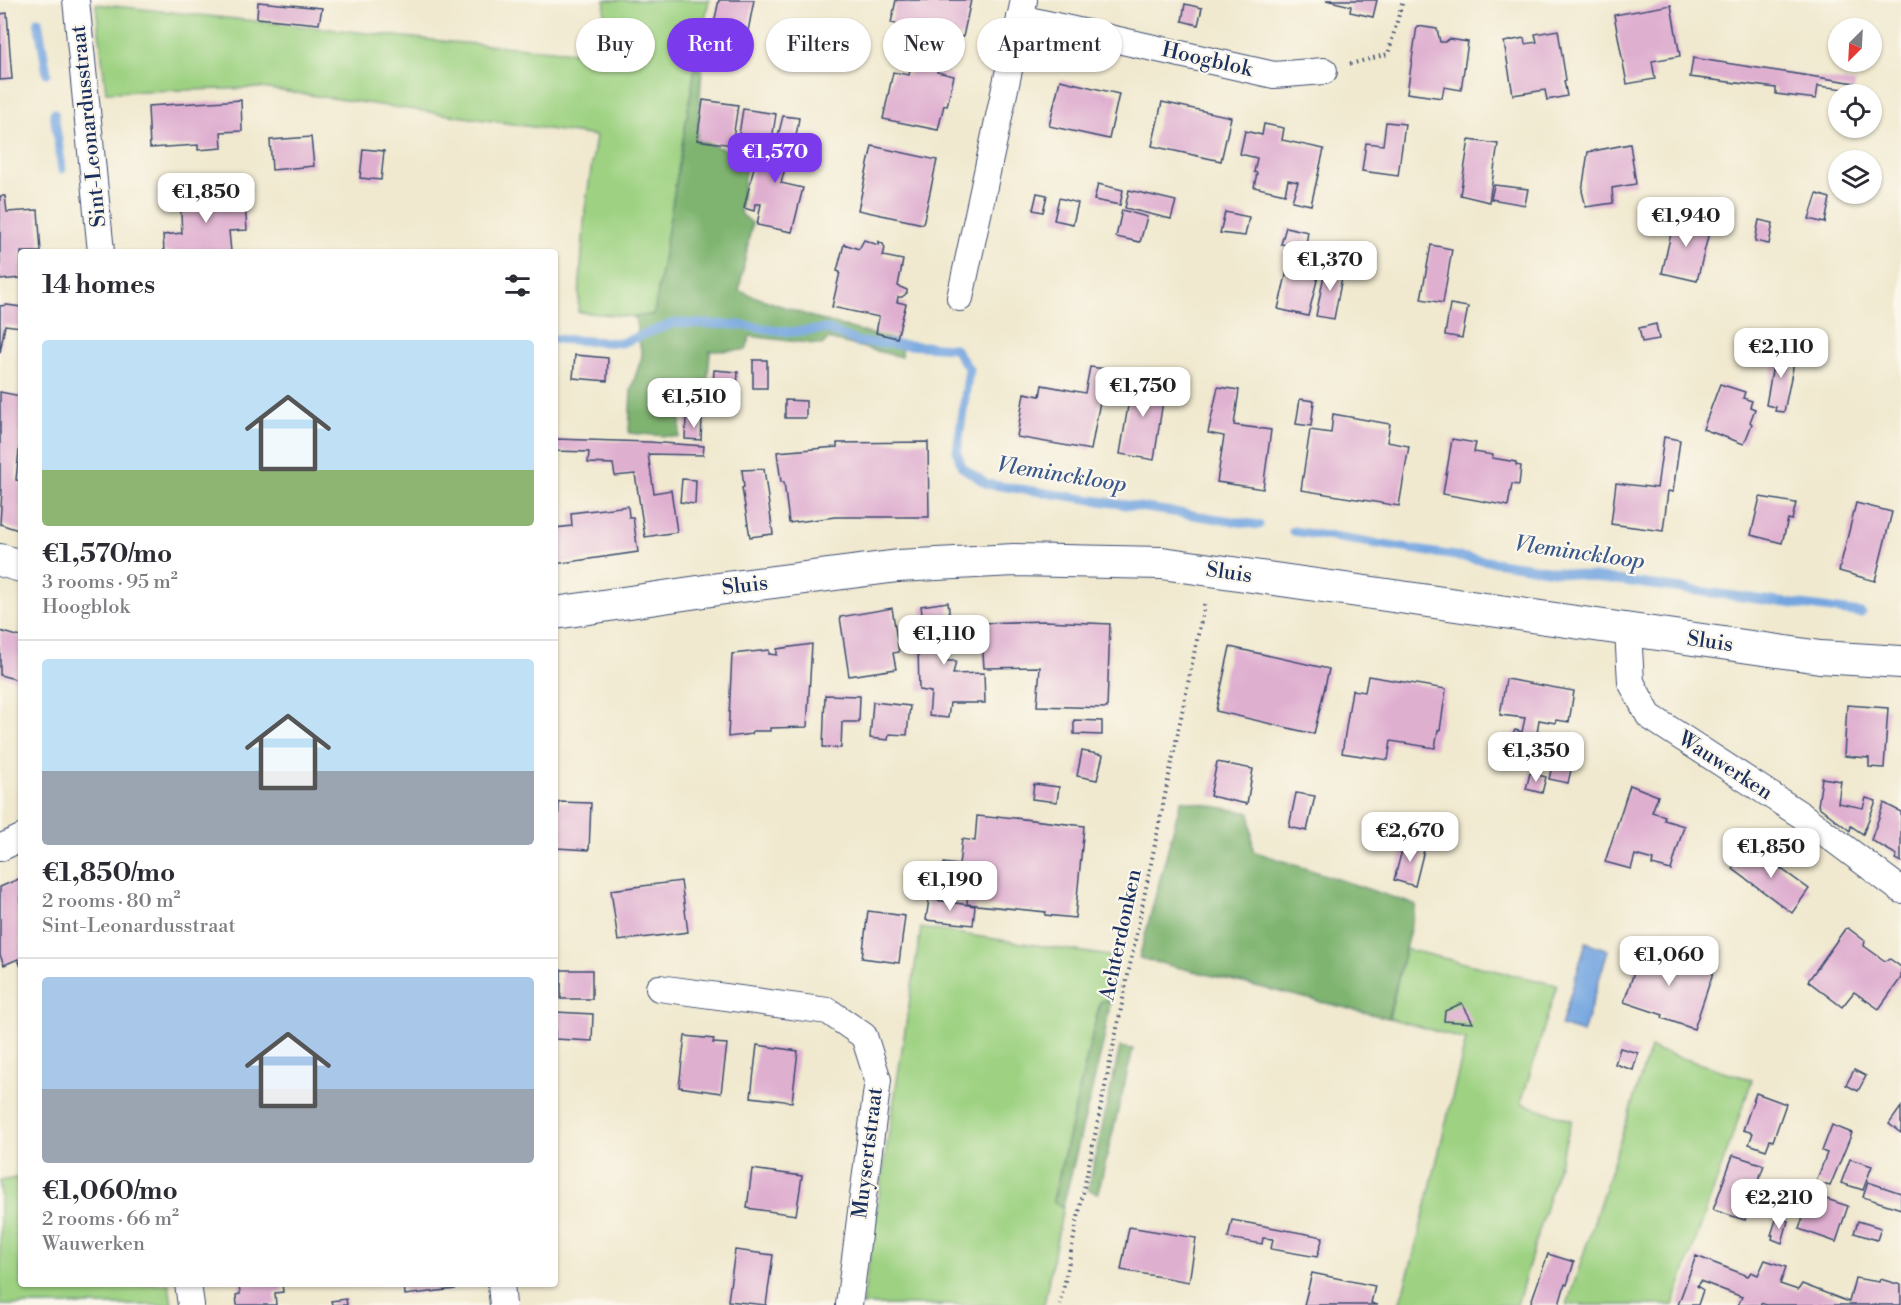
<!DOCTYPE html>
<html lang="en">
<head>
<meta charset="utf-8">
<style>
  :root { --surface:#fff; --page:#f7f7f7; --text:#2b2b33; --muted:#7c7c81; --line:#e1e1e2; --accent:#7c3aed }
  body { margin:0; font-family:"Libre Bodoni",serif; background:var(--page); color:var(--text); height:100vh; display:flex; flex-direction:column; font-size:22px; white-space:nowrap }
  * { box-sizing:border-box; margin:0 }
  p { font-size:20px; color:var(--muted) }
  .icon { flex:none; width:33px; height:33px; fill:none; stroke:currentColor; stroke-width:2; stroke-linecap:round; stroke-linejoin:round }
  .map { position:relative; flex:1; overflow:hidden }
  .panel { position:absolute; left:18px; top:249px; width:540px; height:1038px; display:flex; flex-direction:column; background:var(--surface); border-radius:6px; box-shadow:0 2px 4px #0004 }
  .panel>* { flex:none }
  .hud { position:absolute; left:576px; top:18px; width:570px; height:54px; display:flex; gap:12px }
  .needle { width:39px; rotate:204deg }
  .controls { position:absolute; left:1828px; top:18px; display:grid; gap:12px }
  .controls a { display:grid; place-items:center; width:54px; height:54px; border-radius:50%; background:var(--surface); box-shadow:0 2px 4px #0004; font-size:30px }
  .price { position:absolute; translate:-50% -51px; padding:0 14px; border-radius:12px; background:#fff; color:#222; font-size:20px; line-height:39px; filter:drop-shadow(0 2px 3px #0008) }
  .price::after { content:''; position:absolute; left:50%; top:36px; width:18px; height:14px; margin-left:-9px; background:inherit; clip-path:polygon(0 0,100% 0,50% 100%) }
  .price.selected { background:var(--accent); color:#fff }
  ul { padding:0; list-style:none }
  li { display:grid; align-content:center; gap:12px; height:318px; padding:0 24px }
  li+li { border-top:2px solid var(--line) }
  li span { display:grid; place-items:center; height:186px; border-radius:6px; color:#555 }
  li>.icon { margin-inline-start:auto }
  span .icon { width:108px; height:108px; fill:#fffc; stroke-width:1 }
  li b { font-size:26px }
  h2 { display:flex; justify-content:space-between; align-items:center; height:72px; padding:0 24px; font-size:26px }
  .tag { padding:0 21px; border-radius:27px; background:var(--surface); box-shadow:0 2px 4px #0004; font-size:21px; line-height:54px }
  .tag.selected { background:var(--accent); color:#fff }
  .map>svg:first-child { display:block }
</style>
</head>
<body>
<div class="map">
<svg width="1901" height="1305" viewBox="0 0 1901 1305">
  <rect width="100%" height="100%" fill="#fbf7ec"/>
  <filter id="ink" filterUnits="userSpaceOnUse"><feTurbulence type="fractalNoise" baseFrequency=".0167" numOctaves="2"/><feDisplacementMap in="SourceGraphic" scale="12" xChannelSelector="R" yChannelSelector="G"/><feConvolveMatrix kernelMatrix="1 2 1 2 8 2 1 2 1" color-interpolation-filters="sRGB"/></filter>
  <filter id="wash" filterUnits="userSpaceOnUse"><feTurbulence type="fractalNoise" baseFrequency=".008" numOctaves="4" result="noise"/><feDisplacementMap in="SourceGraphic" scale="24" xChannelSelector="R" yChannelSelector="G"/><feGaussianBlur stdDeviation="1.35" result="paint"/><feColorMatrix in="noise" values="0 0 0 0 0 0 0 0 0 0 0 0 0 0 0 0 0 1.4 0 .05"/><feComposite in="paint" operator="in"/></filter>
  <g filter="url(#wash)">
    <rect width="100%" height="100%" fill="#f0e9cf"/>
    <g fill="#9ed282" stroke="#5c8070" stroke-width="1.5">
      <polygon points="605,0 709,0 696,62 654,314 635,317 578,312 585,210 596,136 261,88 106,92 96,4 451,42 601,54"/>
      <polygon points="921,928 1116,957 1111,998 1100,1002 1053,1200 1063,1207 1044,1305 862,1305"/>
      <polygon points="1405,949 1557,985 1521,1103 1572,1120 1517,1305 1399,1305 1415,1250 1466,1040 1389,1018"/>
      <polygon points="1650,1048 1752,1080 1673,1305 1567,1305"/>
      <polygon points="21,1177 21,1284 169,1284 172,1305 0,1305 0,1181"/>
    </g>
    <g fill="#7eb470" stroke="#4c7267" stroke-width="1.5">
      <polygon points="696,62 702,69 697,140 747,157 740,213 752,223 739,291 821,320 901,342 901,357 828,339 822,345 750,336 746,350 710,351 705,414 681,415 679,437 629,433 631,390 642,356 635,317 654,314"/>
      <polygon points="1181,800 1250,813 1253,851 1416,905 1388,1018 1139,958"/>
      <polygon points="1111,998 1103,1044 1063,1207 1053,1201 1100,1002"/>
      <polygon points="1120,1047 1133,1049 1098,1193 1088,1190"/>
    </g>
    <polygon fill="#74a6e0" stroke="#486a9f" stroke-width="1.5" points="1586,942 1608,950 1583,1033 1561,1026"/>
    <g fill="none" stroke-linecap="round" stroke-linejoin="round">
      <g stroke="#74a6e0" stroke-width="9">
        <polyline points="38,21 47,73"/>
        <polyline points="54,113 62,169"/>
        <polyline points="555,339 621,343 674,323 740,325 791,332 826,329 859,342 954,348 969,369 957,452 962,467 987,484 1259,525"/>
        <polyline points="1293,531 1579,575 1861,613"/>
      </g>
    </g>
    <g id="blocks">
      <g fill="#dfafd0">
        <polygon points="719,0 754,0 744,52 709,46"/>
        <polygon points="896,0 971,0 963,37 891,23"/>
        <polygon points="1326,0 1377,0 1373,17 1350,12 1351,6"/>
        <polygon points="258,2 322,8 319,24 257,18"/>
        <polygon points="1185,4 1202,8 1198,25 1182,21"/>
        <polygon points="1671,5 1680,56 1652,61 1655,79 1627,84 1614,15"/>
        <polygon points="7,13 12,79 0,80 0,14"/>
        <polygon points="1417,26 1437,29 1440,42 1445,42 1449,39 1468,42 1461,90 1444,87 1442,98 1407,93"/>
        <polygon points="826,29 844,33 839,57 820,53"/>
        <polygon points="1558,30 1566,80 1564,81 1567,96 1547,100 1545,90 1513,95 1504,42 1524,38 1525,44 1537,42 1535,34"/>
        <polygon points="1693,58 1855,83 1854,90 1818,86 1816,99 1776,94 1776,88 1690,77"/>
        <polygon points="912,62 938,67 937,72 954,76 947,106 944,105 938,130 883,119 893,72 909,75"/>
        <polygon points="1060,80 1119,94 1109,139 1049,126"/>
        <polygon points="241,100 242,131 221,132 222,148 198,150 198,145 150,148 148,106"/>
        <polygon points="703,100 738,105 732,145 697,140"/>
        <polygon points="1162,102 1231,117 1221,161 1152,146"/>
        <polygon points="743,109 776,114 770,153 737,147"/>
        <polygon points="783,116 799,118 794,148 777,145 782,159 787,161 781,183 803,188 792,232 757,225 761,204 755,204 754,211 744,208 757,155 771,157 775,136 778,136"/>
        <polygon points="1386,122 1405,124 1398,176 1362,171 1366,143 1383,145"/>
        <polygon points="1264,124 1284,128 1282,140 1324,149 1311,205 1292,201 1298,182 1288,180 1285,194 1254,187 1257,173 1254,172 1257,158 1240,154 1245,131 1262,135"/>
        <polygon points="311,137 314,166 272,170 270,140"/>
        <polygon points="1469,140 1498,144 1489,202 1460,195"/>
        <polygon points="1630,144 1636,184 1612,188 1613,203 1586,207 1582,191 1588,152"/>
        <polygon points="872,146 937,160 923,224 858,210"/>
        <polygon points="363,149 384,151 381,180 360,178"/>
        <polygon points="1098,184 1123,190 1120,205 1094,200"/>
        <polygon points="1494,185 1528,189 1525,205 1491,199"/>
        <polygon points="1129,190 1176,201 1171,219 1125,208"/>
        <polygon points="226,192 227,206 245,205 247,230 229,231 231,252 164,252 163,235 182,233 180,196"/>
        <polygon points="1037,193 1047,195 1043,212 1033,210"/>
        <polygon points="1817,194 1830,198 1825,223 1809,219"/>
        <polygon points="0,196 5,196 7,212 38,210 41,252 21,252 21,278 0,280"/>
        <polygon points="1059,198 1078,203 1073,224 1054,220"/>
        <polygon points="1122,210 1147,217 1140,242 1116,237"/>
        <polygon points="1225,212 1249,217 1245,236 1220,233"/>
        <polygon points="1675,216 1711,224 1697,281 1662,273"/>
        <polygon points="1759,220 1773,223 1769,244 1755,241"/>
        <polygon points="1286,227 1308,232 1306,244 1325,249 1308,316 1278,309 1292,250 1303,253 1304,249 1281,244"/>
        <polygon points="864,240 878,245 878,241 883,244 885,248 883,256 903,260 898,286 907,290 907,293 902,297 898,297 897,302 906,304 897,338 876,333 879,317 832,307 840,272 837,271 844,244 859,249"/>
        <polygon points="1431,245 1452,249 1443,303 1421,299"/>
        <polygon points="1326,264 1344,267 1334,319 1316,316"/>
        <polygon points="1450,304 1468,307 1462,338 1445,335"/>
        <polygon points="7,305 21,307 21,327 5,325 0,353 0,306"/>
        <polygon points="1656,324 1659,339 1642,342 1639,328"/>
        <polygon points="1776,348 1796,353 1784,412 1775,411 1776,407 1766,405"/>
        <polygon points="575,355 608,358 607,381 573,378"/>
        <rect x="753" y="360" width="14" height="28"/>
        <polygon points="1090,367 1106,369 1091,450 1017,437 1024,393 1040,396 1042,385 1085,393"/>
        <polygon points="714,370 738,372 736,405 712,404"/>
        <polygon points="1133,376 1166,381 1154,460 1120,454"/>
        <polygon points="1720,384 1745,392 1743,398 1752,401 1750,407 1755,409 1750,422 1752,424 1744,444 1703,429"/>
        <polygon points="1218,387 1239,390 1234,425 1271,430 1263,489 1217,482 1224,436 1208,433"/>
        <polygon points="0,392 21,396 21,431 16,480 21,481 21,531 0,524 2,490 0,490"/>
        <polygon points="1300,399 1314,401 1311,426 1296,424"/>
        <polygon points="785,400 806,401 806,418 785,418"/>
        <polygon points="1333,414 1390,424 1387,442 1409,446 1399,506 1301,490 1310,430 1331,433"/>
        <polygon points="686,418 702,418 701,440 685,439"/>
        <polygon points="1664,437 1680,440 1673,492 1668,491 1663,531 1611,524 1616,483 1657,488"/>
        <polygon points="555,439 649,442 704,446 703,455 648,454 654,493 671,490 677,532 645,537 635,474 615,476 613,464 588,463 589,452 555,451"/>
        <polygon points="1452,439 1476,443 1474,452 1493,455 1492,458 1516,462 1516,465 1521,466 1519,485 1512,484 1508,506 1443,494"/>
        <polygon points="928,442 929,517 835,517 789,523 784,482 781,482 777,452 837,447 837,443"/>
        <polygon points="764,469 773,534 750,537 742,488 744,487 742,470"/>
        <polygon points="682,479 696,480 695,504 680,502"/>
        <polygon points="1760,497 1796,503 1792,520 1788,519 1782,543 1751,535"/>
        <polygon points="1856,503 1892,512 1875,581 1839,571"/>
        <polygon points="628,506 629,517 633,517 638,552 555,564 555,528 572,526 571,513"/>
        <polygon points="948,602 953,645 942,647 943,661 956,661 953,674 984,673 985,703 950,703 948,718 929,716 931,692 919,690 918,648 926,646 921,606"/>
        <polygon points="892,608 899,652 893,653 896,669 849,676 840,617"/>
        <polygon points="1045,621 1110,624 1107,708 1037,706 1040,667 984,668 981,623"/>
        <polygon points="0,631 21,637 21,681 0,675"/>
        <polygon points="812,644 807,727 770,728 770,731 753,731 752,734 728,737 732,654 769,650 769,654 777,655 777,649"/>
        <polygon points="1230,647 1329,669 1314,734 1216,711"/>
        <polygon points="1368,676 1446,689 1440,730 1438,730 1435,748 1391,741 1388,760 1342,753 1352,690 1365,692"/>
        <polygon points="1506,679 1574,691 1569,722 1556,720 1555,723 1539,720 1537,733 1543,735 1547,768 1501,760 1515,730 1522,732 1525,718 1500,715"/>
        <polygon points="825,695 860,696 859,722 842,722 841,748 823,747"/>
        <polygon points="873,702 910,706 907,735 889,734 888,740 870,738"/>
        <polygon points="1847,705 1888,708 1884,768 1869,767 1869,758 1844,756"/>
        <polygon points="1074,720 1102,721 1102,735 1074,734"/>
        <polygon points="1082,751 1103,755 1097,780 1077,776"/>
        <polygon points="1554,757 1573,761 1568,783 1549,779"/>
        <polygon points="1217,762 1253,769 1247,804 1210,796"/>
        <polygon points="1530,773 1546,777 1542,793 1526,789"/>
        <polygon points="1822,778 1841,781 1838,803 1863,808 1866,798 1876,801 1863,834 1851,826 1850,831 1818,806"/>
        <polygon points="1034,784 1059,787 1057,802 1032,799"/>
        <polygon points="1630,785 1658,796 1652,812 1665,816 1664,820 1684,826 1671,870 1652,865 1653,860 1635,855 1631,869 1605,862"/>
        <polygon points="1296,793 1315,796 1307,831 1289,827"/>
        <polygon points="559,802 591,803 589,850 557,848"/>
        <polygon points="1884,803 1901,812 1901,862 1895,859 1897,855 1871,840"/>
        <polygon points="977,816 997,818 997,816 1084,826 1075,918 1045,915 1046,912 967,904 968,891 941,888 944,863 959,865 962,839 975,841"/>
        <polygon points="1405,839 1425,846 1415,886 1394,880"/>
        <polygon points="1750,846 1809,889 1792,913 1733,869"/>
        <polygon points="21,878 21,967 18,959 4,965 0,955 0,887"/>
        <polygon points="681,881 688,932 618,941 611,890"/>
        <polygon points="929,899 975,906 973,925 926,920"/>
        <polygon points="868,911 905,916 899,963 862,958"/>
        <polygon points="1848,928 1865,941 1864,946 1885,961 1890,959 1901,967 1901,978 1879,1009 1854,992 1842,1007 1808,981 1845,929"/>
        <polygon points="1643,946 1714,970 1694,1029 1662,1018 1663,1015 1624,1002"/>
        <rect x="561" y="970" width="31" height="29"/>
        <polygon points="1462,1003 1473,1023 1444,1021 1445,1011"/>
        <polygon points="555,1012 593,1014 592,1041 555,1039"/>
        <polygon points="685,1036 714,1039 713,1043 727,1044 721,1093 679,1087"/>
        <polygon points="757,1045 798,1051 792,1102 751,1097"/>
        <polygon points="1620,1048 1638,1053 1633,1070 1615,1064"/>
        <polygon points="1854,1070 1866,1076 1858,1091 1846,1085"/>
        <polygon points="1756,1093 1786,1104 1773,1141 1770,1140 1766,1150 1749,1144 1753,1133 1743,1130"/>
        <polygon points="1901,1107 1901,1133 1889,1124"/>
        <polygon points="1832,1125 1852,1133 1830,1186 1816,1182 1827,1153 1822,1151"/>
        <polygon points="1733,1155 1764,1165 1745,1220 1713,1210"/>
        <polygon points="1850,1159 1872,1166 1863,1190 1841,1183"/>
        <polygon points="752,1169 802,1176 796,1215 747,1208"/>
        <polygon points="1868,1182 1901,1193 1901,1209 1863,1197"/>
        <polygon points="1811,1194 1848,1206 1836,1242 1799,1229"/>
        <polygon points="1777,1217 1788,1221 1782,1243 1772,1239 1773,1235 1771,1235"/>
        <polygon points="1232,1220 1323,1237 1317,1257 1271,1249 1273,1239 1263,1238 1262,1244 1228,1238"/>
        <polygon points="1858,1221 1881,1228 1877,1240 1854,1233"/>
        <polygon points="1129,1227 1196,1238 1189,1282 1121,1270"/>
        <polygon points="735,1250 773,1255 766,1305 728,1301"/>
        <polygon points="1548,1254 1574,1262 1567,1285 1565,1284 1559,1305 1530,1305"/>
        <polygon points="1696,1256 1748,1276 1751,1272 1758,1275 1765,1260 1786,1267 1780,1284 1798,1290 1802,1284 1849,1302 1855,1278 1879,1282 1880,1279 1901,1285 1901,1305 1766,1305 1761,1303 1761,1305 1738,1305 1742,1297 1700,1281 1697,1286 1703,1290 1698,1305 1678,1305"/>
        <polygon points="1312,1273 1375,1286 1371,1303 1378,1305 1304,1305"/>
        <polygon points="239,1284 282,1284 283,1292 275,1293 276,1305 237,1305 236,1295 240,1294"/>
        <polygon points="404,1284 455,1284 455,1289 405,1295"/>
        <polygon points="346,1299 347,1305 332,1305 331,1301"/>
      </g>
    </g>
  </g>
  <g filter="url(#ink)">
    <use href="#blocks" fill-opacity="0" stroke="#3b4b6f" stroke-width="1.5"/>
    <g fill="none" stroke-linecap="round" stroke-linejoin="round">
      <g stroke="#3b4b6f" stroke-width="28">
        <g id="minor">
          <polyline points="76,0 101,252"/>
          <polyline points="1020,18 1274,75 1324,71"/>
          <polyline points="960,298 1024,0"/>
          <polyline points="1628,631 1631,682 1649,716 1801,815 1901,890"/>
          <polyline points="0,848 21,838"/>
          <polyline points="659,988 828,1011 864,1036 878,1080 849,1305"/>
          <polyline points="188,1284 191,1305"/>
          <polyline points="501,1284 503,1305"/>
        </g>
      </g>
      <g stroke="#3b4b6f" stroke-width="34">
        <g id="tertiary">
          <polyline points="0,560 21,566"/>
          <polyline points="555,613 718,589 898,566 1014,560 1162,563 1820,657 1901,662"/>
        </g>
      </g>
      <g stroke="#3b4b6f" stroke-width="4" stroke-dasharray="1.5 4.5" stroke-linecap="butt">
        <polyline points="1350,64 1388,54 1403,0"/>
        <polyline points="1060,1305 1205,601"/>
      </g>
      <use href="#minor" stroke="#fff" stroke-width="26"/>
      <use href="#tertiary" stroke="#fff" stroke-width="32"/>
    </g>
  </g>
  <g text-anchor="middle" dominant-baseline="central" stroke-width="4.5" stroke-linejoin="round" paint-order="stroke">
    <g font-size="21" fill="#1b2f5e" stroke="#fbf7ec">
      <text transform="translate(1207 60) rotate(13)">Hoogblok</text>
      <text transform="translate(89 126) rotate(-96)">Sint-Leonardusstraat</text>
      <text transform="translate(1229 573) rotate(8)">Sluis</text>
      <text transform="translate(745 586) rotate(-7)">Sluis</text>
      <text transform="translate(1710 642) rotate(8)">Sluis</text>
      <text transform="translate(1725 766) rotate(33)">Wauwerken</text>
      <text transform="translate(1121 935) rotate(-78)">Achterdonken</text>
      <text transform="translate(868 1153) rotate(-83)">Muysertstraat</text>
    </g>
    <g font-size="22" font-style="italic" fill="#3a598c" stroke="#fbf7ec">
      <text transform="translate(1062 475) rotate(9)">Vleminckloop</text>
      <text transform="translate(1580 553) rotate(8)">Vleminckloop</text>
    </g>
  </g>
</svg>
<div class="controls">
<a><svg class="needle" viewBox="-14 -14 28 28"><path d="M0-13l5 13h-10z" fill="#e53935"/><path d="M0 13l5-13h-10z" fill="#7c7c81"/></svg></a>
<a><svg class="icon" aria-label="locate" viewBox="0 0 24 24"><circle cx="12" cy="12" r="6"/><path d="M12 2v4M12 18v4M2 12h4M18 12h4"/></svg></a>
<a><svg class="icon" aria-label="layers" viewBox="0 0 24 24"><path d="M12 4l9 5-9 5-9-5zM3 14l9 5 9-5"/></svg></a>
</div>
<b class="price selected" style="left:775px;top:184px">€1,570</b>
<b class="price" style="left:206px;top:224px">€1,850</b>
<b class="price" style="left:1686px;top:248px">€1,940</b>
<b class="price" style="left:1330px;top:292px">€1,370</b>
<b class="price" style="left:1781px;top:379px">€2,110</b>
<b class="price" style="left:1143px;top:418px">€1,750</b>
<b class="price" style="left:694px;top:429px">€1,510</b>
<b class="price" style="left:944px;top:666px">€1,110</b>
<b class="price" style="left:1536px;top:783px">€1,350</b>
<b class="price" style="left:1410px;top:863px">€2,670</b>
<b class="price" style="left:1771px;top:879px">€1,850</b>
<b class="price" style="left:950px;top:912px">€1,190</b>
<b class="price" style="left:1669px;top:987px">€1,060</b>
<b class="price" style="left:1779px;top:1230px">€2,210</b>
<div class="hud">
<a class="tag">Buy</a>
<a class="tag selected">Rent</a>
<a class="tag">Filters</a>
<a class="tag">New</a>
<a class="tag">Apartment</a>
</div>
<section class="panel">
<h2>14 homes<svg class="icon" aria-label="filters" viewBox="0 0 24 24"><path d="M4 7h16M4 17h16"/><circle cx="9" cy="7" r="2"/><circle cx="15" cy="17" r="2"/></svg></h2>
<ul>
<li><span style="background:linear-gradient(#bfe0f5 70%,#8fb573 0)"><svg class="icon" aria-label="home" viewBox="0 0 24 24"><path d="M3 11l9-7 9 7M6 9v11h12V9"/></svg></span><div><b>€1,570/mo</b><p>3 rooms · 95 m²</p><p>Hoogblok</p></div></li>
<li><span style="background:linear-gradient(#bfe0f5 60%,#9aa5b1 0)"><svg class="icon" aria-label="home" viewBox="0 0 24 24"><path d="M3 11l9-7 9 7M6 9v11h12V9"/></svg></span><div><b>€1,850/mo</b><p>2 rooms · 80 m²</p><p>Sint-Leonardusstraat</p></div></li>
<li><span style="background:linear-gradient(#a9c7e8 60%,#9aa5b1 0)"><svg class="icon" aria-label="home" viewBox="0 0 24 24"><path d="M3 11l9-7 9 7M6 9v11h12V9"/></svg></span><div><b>€1,060/mo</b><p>2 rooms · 66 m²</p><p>Wauwerken</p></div></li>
</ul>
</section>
</div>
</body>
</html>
